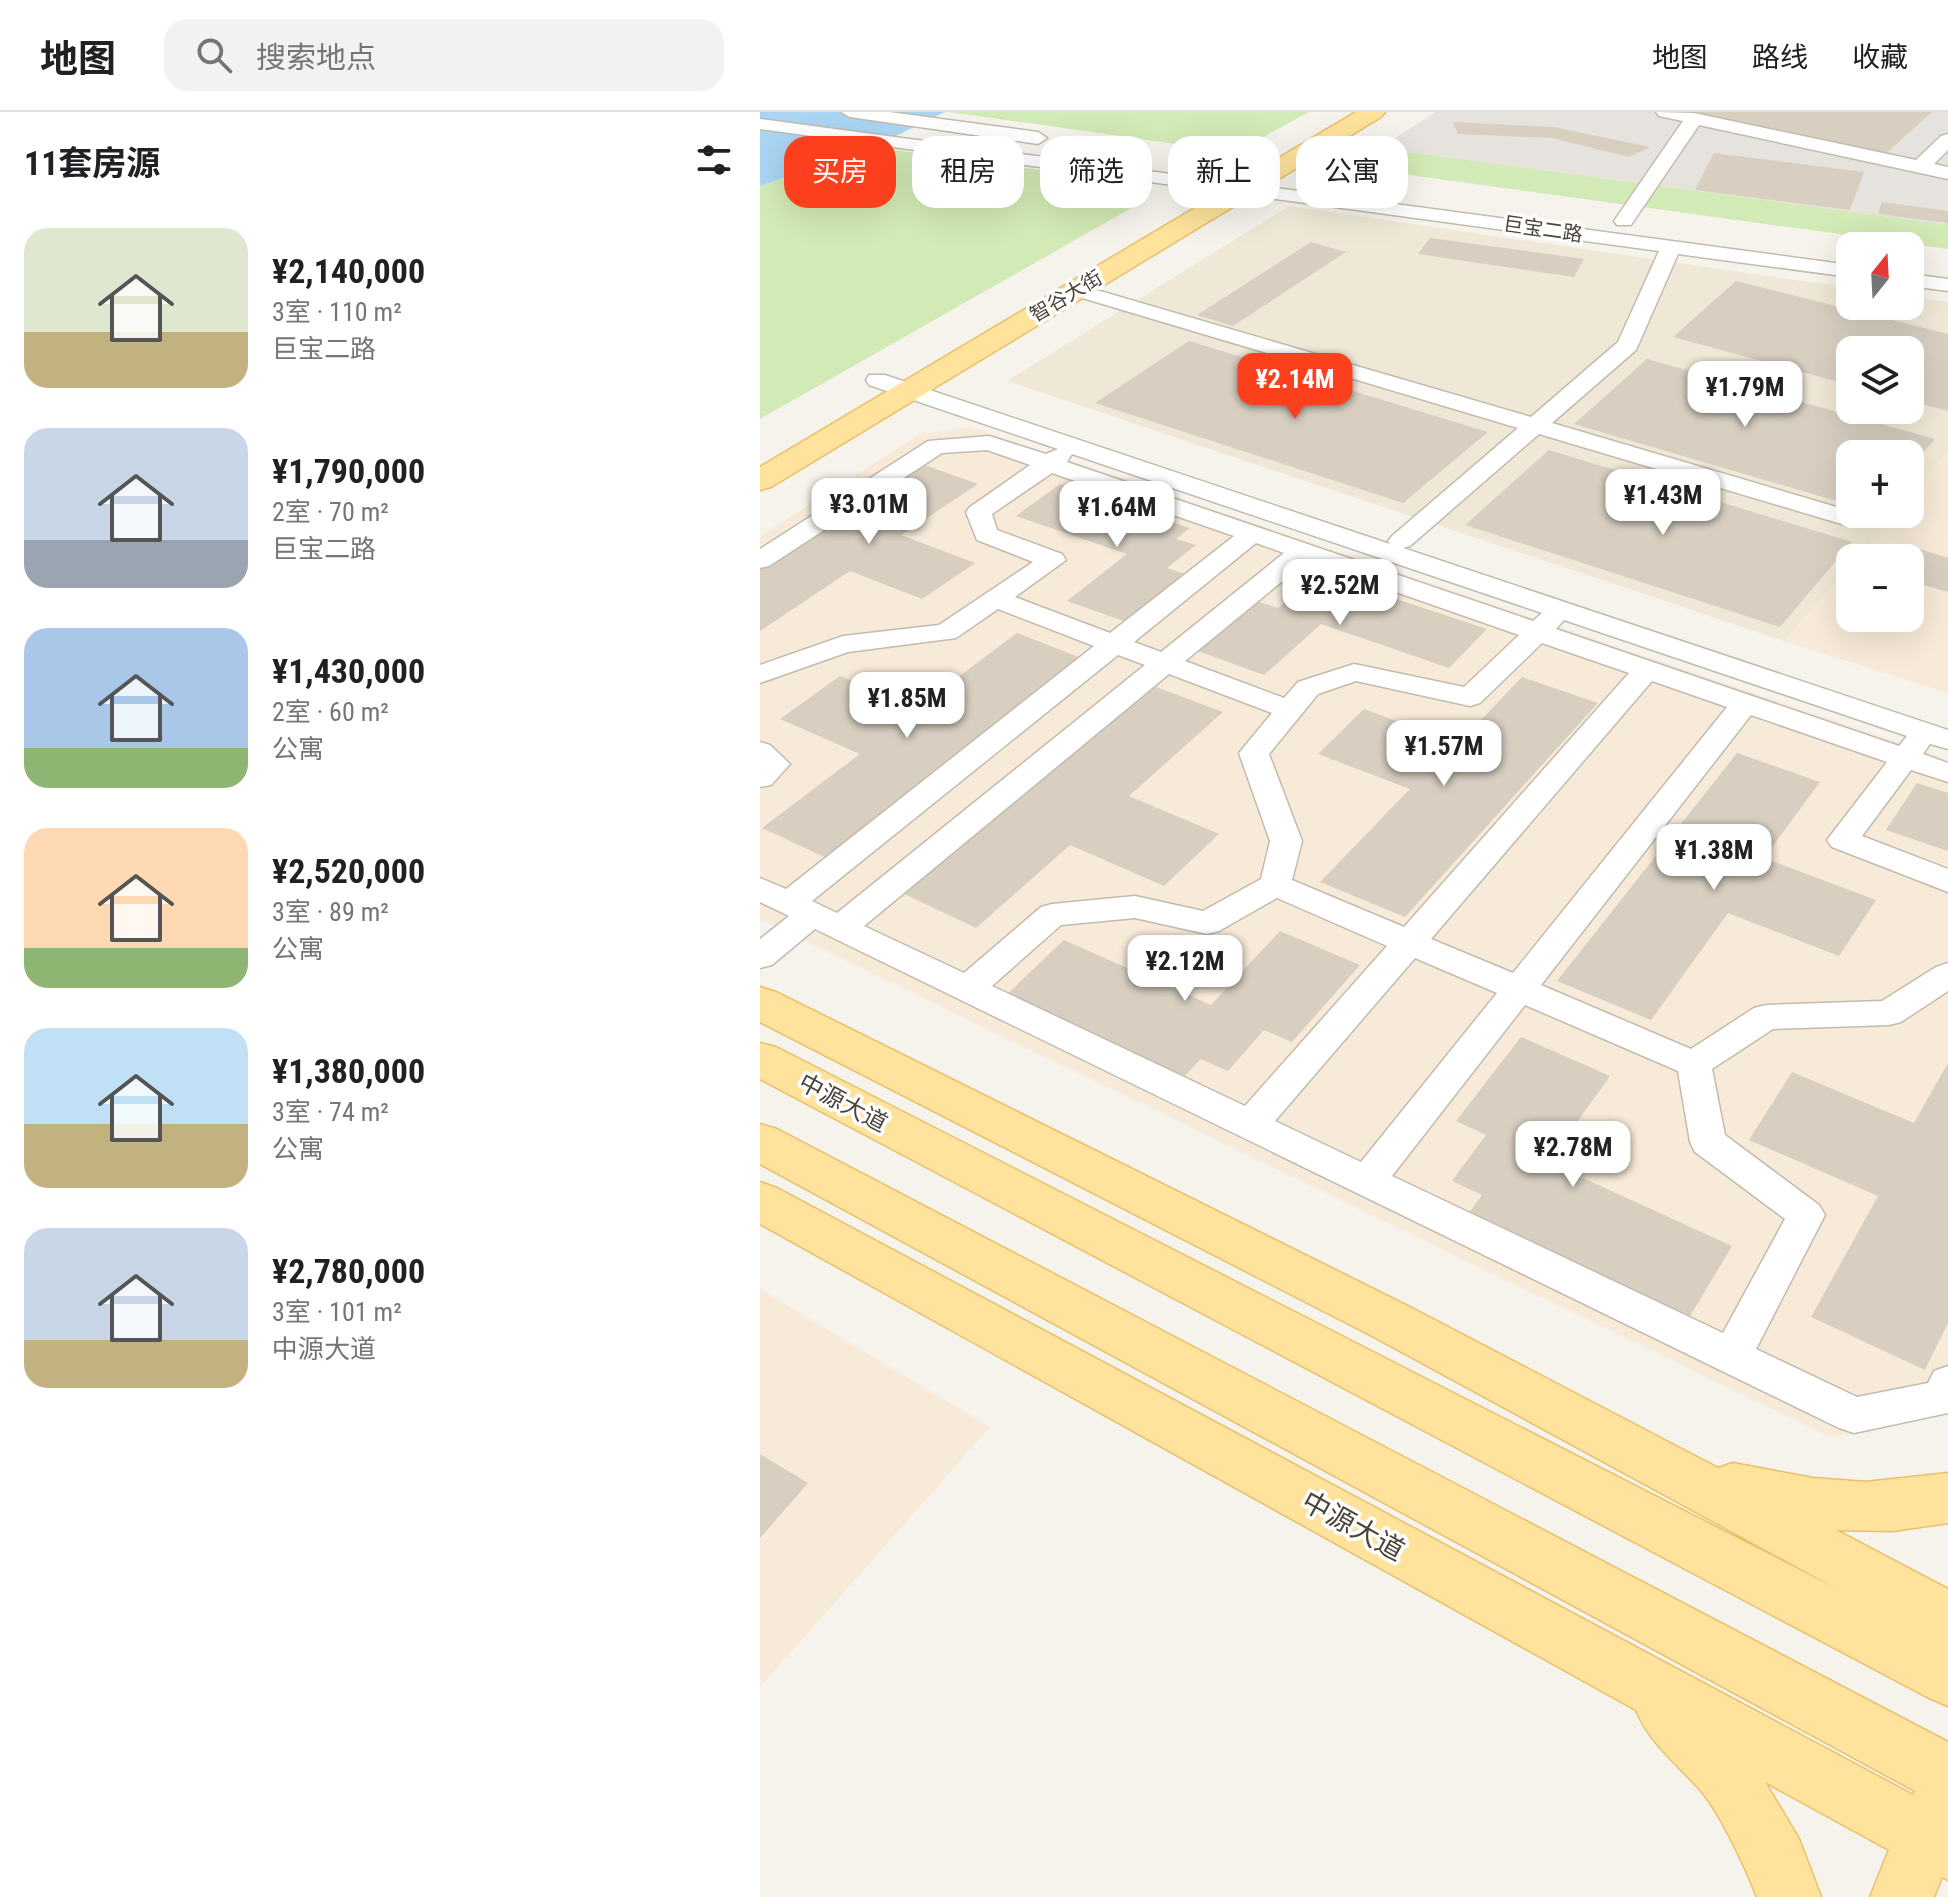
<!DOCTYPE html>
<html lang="zh">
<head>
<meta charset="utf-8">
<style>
  :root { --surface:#fff; --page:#f2f2f2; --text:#202124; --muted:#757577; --line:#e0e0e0; --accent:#fc3f1d }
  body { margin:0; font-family:"Roboto Condensed","Noto Sans SC",sans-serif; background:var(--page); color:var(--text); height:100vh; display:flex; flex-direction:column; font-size:30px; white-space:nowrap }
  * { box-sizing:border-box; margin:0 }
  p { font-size:26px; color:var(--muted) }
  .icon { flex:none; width:44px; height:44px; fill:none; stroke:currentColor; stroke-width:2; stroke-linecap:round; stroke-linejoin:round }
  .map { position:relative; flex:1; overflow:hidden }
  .sheet { display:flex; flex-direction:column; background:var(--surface); width:760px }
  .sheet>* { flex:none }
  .hud { position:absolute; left:24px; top:24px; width:760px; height:72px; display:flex; gap:16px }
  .needle { width:52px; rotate:18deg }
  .buttons { position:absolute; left:1076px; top:120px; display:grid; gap:16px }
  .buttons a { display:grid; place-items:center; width:88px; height:88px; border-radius:16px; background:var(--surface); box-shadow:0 8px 32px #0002; font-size:40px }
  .price { position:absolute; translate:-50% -68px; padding:0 18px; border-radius:16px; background:#fff; color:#222; font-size:26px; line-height:52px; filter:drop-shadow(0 2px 4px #0008) }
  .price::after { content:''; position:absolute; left:50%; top:48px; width:24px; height:18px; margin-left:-12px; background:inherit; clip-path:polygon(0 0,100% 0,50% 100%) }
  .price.active { background:var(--accent); color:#fff }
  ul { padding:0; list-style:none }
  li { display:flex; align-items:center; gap:24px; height:200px; padding:0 24px }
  li span { display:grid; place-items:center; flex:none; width:224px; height:160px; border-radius:24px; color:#555 }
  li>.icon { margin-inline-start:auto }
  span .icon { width:96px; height:96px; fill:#fffc; stroke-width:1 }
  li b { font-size:34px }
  h2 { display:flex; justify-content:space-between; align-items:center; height:96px; padding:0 24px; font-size:34px }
  .chip { padding:0 28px; border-radius:24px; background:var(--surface); box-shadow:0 8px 32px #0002; font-size:28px; line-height:72px }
  .chip.active { background:var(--accent); color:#fff }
  header { display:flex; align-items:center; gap:48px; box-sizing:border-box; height:112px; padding:0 40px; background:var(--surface); border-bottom:2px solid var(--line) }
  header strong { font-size:38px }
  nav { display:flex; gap:44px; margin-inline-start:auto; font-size:28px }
  .search { width:560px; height:72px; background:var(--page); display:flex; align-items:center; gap:20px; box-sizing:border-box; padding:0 28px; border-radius:24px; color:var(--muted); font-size:30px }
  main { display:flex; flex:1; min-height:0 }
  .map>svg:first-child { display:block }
</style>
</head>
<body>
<header>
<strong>地图</strong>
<div class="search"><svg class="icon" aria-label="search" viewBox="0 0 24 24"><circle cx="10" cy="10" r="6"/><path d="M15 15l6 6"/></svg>搜索地点</div>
<nav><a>地图</a><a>路线</a><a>收藏</a></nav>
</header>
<main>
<section class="sheet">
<h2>11套房源<svg class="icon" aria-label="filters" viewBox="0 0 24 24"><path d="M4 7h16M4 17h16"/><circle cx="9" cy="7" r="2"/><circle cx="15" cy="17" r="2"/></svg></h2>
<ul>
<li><span style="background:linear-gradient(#dfe7d0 65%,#c2b280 0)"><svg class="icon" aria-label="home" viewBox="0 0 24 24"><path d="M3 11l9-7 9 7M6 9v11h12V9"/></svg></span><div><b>¥2,140,000</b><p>3室 · 110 m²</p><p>巨宝二路</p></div></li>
<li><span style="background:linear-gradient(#c9d6e8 70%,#9aa5b1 0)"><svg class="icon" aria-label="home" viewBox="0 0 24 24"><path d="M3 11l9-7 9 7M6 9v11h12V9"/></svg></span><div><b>¥1,790,000</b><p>2室 · 70 m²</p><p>巨宝二路</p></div></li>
<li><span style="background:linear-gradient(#a9c7e8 75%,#8fb573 0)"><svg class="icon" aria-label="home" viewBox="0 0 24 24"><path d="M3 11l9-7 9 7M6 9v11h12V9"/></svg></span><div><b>¥1,430,000</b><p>2室 · 60 m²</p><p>公寓</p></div></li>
<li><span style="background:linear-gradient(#ffd9b3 75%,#8fb573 0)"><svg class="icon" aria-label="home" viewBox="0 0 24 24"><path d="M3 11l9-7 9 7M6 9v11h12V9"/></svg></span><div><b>¥2,520,000</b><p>3室 · 89 m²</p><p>公寓</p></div></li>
<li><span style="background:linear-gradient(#bfe0f5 60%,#c2b280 0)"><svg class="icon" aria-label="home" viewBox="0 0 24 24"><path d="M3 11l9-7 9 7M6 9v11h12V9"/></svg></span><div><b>¥1,380,000</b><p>3室 · 74 m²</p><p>公寓</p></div></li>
<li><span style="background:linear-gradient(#c9d6e8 70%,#c2b280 0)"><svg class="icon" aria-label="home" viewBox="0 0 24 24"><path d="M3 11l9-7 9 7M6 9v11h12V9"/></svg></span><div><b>¥2,780,000</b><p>3室 · 101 m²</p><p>中源大道</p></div></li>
</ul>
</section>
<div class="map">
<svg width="1188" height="1785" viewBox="0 0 1188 1785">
  <rect width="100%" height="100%" fill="#f6f3ec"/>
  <g fill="#f7ead8">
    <polygon points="211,315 1188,647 1188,1302 1070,1325 0,807 0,424 160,322"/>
    <polygon points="1188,339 1188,581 1024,529 1090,453 1090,506 1150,506 1150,446 1096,446 1133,402 1150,402 1150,383"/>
    <polygon points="0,1177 230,1315 0,1575"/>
  </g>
  <polygon fill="#e6e2dd" points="676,0 1188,0 1188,113 619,36"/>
  <path fill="#efe8d6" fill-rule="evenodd" d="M529,94L1090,176V194H1150V185L1188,190V339L1150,383V342H1090V402H1133L1096,446H1090V453L1024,529L247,269ZM1090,238H1150V298H1090Z"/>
  <g fill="#d2eab5">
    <polygon points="190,0 549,0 496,29 451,37"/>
    <polygon points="113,35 375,71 392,80 368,98 0,307 0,74"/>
    <polygon points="619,36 1188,113 1188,137 585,54"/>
  </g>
  <polygon fill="#a9d4f2" points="0,0 185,0 113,35 0,74"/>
  <g fill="#d8cfc1">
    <polygon points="934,0 1172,0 1124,43"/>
    <polygon points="693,10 793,15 890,35 869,45 792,26 698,22"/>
    <polygon points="954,41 1104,60 1090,98 935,78"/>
    <polygon points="1122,90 1188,99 1188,111 1118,102"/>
    <polygon points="670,126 824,147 814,165 658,142"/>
    <polygon points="551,130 586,140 473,214 437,203"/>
    <polygon points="976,169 1188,222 1188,299 1150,289 1150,238 1090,238 1090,273 913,225"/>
    <polygon points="429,229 728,320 643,391 335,291"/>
    <polygon points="887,247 1175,327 1150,356 1150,342 1090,342 1090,393 814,312"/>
    <polygon points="789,338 1092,430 1020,515 705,413"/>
    <polygon points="162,352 218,372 141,423 215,451 162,487 90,459 0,519 0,455"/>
    <polygon points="300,372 430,416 416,427 436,433 407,456 428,463 369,511 307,489 367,442 256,404"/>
    <polygon points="1153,435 1188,446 1188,480 1150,469 1150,446 1145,446"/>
    <polygon points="579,468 727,517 689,556 561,512 504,563 438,539 496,489 518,496 545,472 566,479"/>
    <polygon points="257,521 324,547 71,748 2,716 100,642 20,607 80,564 157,596"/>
    <polygon points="762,565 838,591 645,805 560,770 650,677 558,642 604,597 698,632"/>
    <polygon points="391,573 463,600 369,684 459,722 404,774 310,733 216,816 142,781"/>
    <polygon points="977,641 1060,670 1004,746 1116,788 1079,844 968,801 891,908 797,869"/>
    <polygon points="1157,671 1188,681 1188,739 1126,718"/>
    <polygon points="520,819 600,853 532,930 504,918 468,959 441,947 422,967 244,885 304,828 451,893"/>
    <polygon points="761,925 850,964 788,1050 972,1134 926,1211 705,1106 722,1083 692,1069 726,1023 696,1009"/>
    <polygon points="1188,951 1188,1211 1165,1258 1051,1205 1118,1084 989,1028 1032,960 1154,1011"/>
    <polygon points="0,1342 48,1371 0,1426"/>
  </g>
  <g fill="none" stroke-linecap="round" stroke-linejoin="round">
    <g stroke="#c2bbae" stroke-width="3">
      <g id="minor">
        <polygon points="81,0 129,0 278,20 287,26 278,32 90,5"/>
        <polygon points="896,0 934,1 1156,48 1181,24 1188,22 1188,38 1174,52 1188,55 1188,67 939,13 871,113 857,113 854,109 923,9 899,4"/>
        <path d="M0,7L1090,153V165L918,142L876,238L792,311L1090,399V402L1103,403L1107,408L1103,413H1085L779,322L650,434L643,436L1188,618V637L1170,632L1163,642L1188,651V670L1151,658L1102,724L1188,757V780L1072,735L1067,728L1127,650L991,603L781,873L931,937L994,896L1006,893L1122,889L1176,855L1188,851V879L1141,910L1129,913L1013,917L952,957L965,1023L1059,1093L1065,1103L996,1237L1097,1285L1168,1271L1174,1259L1188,1254V1301L1094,1321L1079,1316L55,817L12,853L0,856V827L29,804L0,790V766L26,777L334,534L238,497L196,526L88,540L0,571V553L83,524L179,513L273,450L217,428L206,400L210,395L270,353L227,338L182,341L9,454L0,456V437L168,329L229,324L286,342L298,337L109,273L106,268L109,263H125L630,432L628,429L632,424L758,316L309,182L305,178L309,174H323L771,305L858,230L899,139L0,17ZM312,342L782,501L773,509L307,350ZM292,361L474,424L350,521L255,485L306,448L302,442L237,418L232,402ZM496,431L524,441L401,540L374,530ZM547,449L759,523L704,575L594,552L538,570L524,586L425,549ZM804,508L1147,624L1139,634L796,517ZM782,531L869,561L644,815L532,768L542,729L509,642L558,582L596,569L710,594L720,591ZM358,543L385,553L77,801L52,789ZM409,562L512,601L479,641L510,729L501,767L443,799L375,784L292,792L281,795L204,861L104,814ZM892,569L967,595L753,861L671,827ZM517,786L627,834L485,994L232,874L301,813L375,806L447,822L459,819ZM655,846L737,881L601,1050L515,1009ZM765,893L918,959L930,1030L935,1040L1025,1107L963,1221L632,1064Z"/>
        <polygon points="1150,162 1188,167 1188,179 1150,174"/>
        <polygon points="0,630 10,633 30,652 11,673 0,675"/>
      </g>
    </g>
    <g stroke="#e6c16a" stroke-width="3">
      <g id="major">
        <polygon points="596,0 625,0 621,5 11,375 0,378 0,355"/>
        <polygon points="0,875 16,880 650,1195 958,1356 973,1351 1053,1366 1106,1370 1188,1361 1188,1411 1133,1419 1076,1418 1188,1477 1188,1594 1167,1585 0,967 0,931 16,935 1085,1481 614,1225 0,910"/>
        <path d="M0,1012L17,1017L1188,1630V1768L1182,1765L1174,1785H1110L1129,1738L1005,1670L1039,1727L1061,1785H997C986,1756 961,1703 942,1680C919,1653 889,1631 876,1598L0,1112V1070L17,1076L1153,1683L1155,1679L0,1052Z"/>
      </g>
    </g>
    <use href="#minor" fill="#fff" fill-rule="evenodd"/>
    <use href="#major" fill="#ffe39c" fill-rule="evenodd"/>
  </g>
  <g text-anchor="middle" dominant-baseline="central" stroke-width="7" stroke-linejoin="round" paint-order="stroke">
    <g font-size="20" fill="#4b4439" stroke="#fff">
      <text transform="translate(783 117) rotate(8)">巨宝二路</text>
      <text transform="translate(306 184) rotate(-31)">智谷大街</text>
    </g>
    <g font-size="24" fill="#4b4439" stroke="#fff">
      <text transform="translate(83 991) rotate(28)">中源大道</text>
    </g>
    <g font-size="28" fill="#4b4439" stroke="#fff">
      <text transform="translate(593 1414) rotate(29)">中源大道</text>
    </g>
  </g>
</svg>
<div class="buttons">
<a><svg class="needle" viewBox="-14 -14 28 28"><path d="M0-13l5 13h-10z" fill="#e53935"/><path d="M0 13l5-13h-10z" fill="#757577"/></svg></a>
<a><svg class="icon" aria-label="layers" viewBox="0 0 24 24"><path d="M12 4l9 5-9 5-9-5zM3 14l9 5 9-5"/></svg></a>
<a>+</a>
<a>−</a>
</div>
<b class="price active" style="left:535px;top:309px">¥2.14M</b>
<b class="price" style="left:985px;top:317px">¥1.79M</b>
<b class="price" style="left:903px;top:425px">¥1.43M</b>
<b class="price" style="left:109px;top:434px">¥3.01M</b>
<b class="price" style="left:357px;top:437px">¥1.64M</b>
<b class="price" style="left:580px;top:515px">¥2.52M</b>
<b class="price" style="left:147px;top:628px">¥1.85M</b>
<b class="price" style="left:684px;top:676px">¥1.57M</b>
<b class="price" style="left:954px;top:780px">¥1.38M</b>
<b class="price" style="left:425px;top:891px">¥2.12M</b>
<b class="price" style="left:813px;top:1077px">¥2.78M</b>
<div class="hud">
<a class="chip active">买房</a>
<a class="chip">租房</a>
<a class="chip">筛选</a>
<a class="chip">新上</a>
<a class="chip">公寓</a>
</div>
</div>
</main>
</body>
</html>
